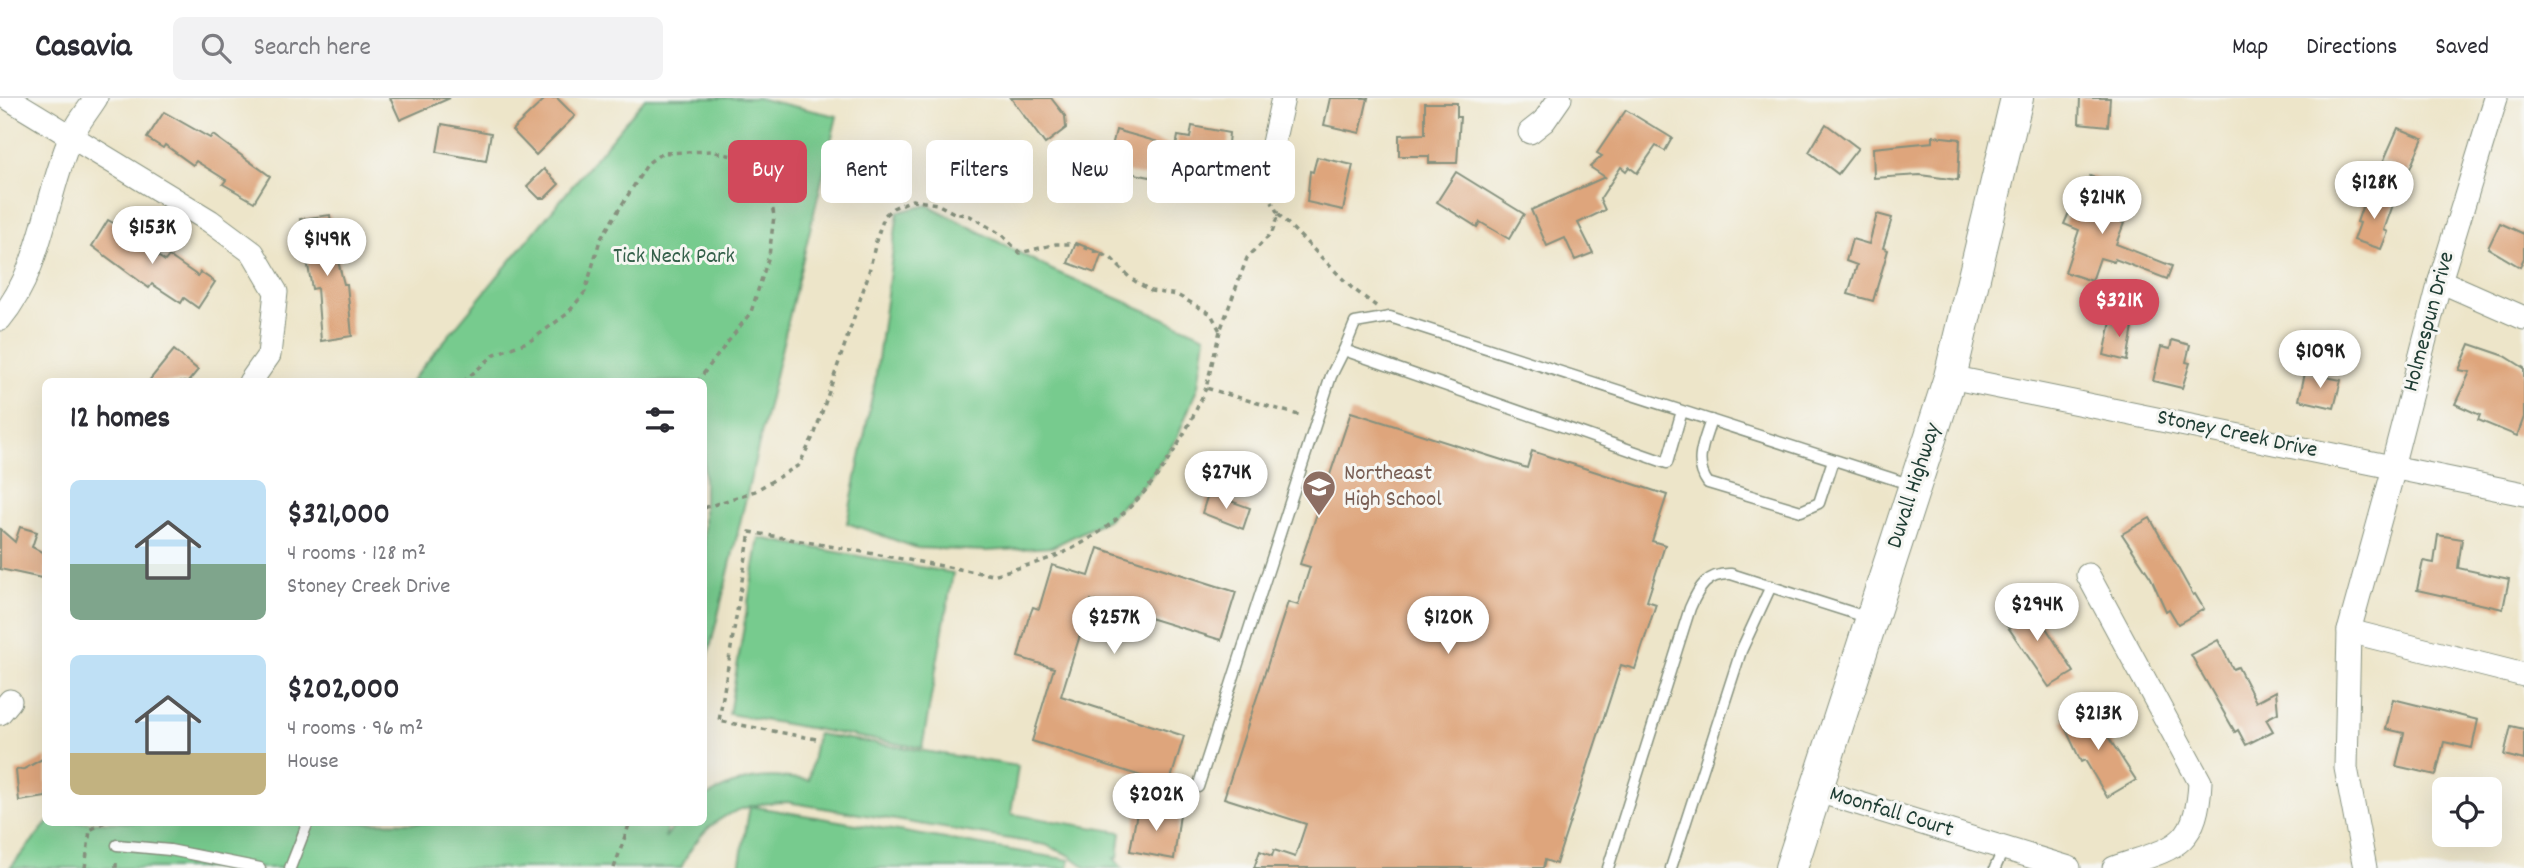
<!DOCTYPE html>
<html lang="en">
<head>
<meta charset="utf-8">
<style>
  :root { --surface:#fff; --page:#f2f2f3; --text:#2b2b33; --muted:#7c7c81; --line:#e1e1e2; --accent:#d1495b }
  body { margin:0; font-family:Dekko,sans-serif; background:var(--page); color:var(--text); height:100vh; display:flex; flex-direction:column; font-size:26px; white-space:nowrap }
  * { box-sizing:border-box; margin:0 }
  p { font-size:23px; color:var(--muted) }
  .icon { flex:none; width:38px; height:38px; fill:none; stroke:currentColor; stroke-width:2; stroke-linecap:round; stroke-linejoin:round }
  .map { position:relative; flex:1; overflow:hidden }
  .details { position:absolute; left:42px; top:280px; width:665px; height:448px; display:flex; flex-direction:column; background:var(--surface); border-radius:10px; box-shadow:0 7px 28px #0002 }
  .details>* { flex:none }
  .hud { position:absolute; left:728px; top:42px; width:665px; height:63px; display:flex; gap:14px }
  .buttons { position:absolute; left:2432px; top:679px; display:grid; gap:14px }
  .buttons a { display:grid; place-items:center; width:70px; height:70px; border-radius:10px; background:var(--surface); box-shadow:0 7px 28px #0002; font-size:35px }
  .price { position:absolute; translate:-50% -60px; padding:0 16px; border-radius:24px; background:#fff; color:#222; font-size:23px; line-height:46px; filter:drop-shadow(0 2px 4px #0008) }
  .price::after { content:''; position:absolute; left:50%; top:42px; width:21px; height:16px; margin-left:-10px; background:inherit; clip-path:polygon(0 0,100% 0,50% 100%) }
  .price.selected { background:var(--accent); color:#fff }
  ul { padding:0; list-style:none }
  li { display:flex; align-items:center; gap:21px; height:175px; padding:0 28px }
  li span { display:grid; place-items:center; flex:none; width:196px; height:140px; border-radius:10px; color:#555 }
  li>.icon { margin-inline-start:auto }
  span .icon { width:84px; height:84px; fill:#fffc; stroke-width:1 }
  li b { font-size:30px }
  h2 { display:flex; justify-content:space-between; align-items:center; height:84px; padding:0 28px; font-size:30px }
  .chip { padding:0 24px; border-radius:10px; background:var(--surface); box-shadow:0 7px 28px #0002; font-size:24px; line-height:63px }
  .chip.selected { background:var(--accent); color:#fff }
  header { display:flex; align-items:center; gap:42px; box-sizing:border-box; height:98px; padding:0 35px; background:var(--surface); border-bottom:2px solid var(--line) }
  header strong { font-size:33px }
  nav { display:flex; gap:38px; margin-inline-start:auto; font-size:24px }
  .search { width:490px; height:63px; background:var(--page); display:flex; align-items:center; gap:18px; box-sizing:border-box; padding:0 24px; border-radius:10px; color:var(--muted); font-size:26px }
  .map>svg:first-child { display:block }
</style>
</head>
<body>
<header>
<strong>Casavia</strong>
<div class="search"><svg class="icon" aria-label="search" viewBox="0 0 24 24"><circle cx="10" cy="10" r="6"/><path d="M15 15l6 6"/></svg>Search here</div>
<nav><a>Map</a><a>Directions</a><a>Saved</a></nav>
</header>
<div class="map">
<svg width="2524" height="770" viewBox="0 0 2524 770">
  <rect width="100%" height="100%" fill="#f6f6f2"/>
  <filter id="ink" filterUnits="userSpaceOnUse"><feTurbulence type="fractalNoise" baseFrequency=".0143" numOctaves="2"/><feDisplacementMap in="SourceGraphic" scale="14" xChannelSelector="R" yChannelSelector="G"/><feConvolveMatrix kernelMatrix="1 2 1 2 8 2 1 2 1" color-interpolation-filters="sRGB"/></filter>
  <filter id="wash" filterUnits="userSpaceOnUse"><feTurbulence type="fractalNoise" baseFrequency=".00686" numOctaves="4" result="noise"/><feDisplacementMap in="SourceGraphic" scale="28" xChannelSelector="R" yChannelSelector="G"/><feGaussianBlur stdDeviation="1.57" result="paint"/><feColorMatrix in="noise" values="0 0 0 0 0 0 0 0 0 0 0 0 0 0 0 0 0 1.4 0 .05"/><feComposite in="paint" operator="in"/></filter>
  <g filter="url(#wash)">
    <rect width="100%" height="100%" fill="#ede5c9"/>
    <g fill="#77cb8e" stroke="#4b8461" stroke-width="2">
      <polygon points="645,0 757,0 837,18 704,576 704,284 411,283"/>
      <polygon points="928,107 1052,172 1205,238 1198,288 1177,340 1148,382 1107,422 1052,449 986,453 917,450 847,425 875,284 898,114"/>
      <polygon points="759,440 953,475 922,650 729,616"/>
      <path d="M817,636L1018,668L1011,716L1121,734L1118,760H1114L1122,770H1087L1069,757L1046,747L787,704C737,705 702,722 681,770H10L48,724L668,725L665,740L676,725L704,724V700C740,678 767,676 809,682Z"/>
      <polygon points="750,708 1070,762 1068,770 739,770"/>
    </g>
    <g id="blocks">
      <g fill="#dea57c">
        <polygon points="390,0 450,0 400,22"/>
        <polygon points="546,0 557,0 575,18 536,57 512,32"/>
        <polygon points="1011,0 1051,0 1065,18 1066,30 1045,46"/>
        <polygon points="1330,0 1368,0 1360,35 1324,27"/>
        <polygon points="2080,0 2110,0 2108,28 2079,25"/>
        <polygon points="1425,5 1457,5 1457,19 1460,19 1457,65 1429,65 1429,58 1399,58 1399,37 1425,36"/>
        <polygon points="1626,12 1672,40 1665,53 1656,48 1637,75 1629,69 1626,73 1621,69 1600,101 1605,112 1578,125 1593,155 1575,162 1565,140 1547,148 1531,112 1605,79 1590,69 1602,58 1597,55"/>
        <polygon points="164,14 210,40 213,37 270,78 254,104 223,86 226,82 196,63 193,67 165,47 163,50 147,40"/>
        <polygon points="442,26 491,35 486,63 437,54"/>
        <polygon points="1826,26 1858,50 1838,76 1809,54"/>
        <polygon points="1192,28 1229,35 1226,66 1222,65 1219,80 1163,68 1160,81 1120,73 1121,68 1108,65 1116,32 1176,49 1178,38 1190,40"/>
        <polygon points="2398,30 2423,40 2408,75 2383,64"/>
        <polygon points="1933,38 1960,41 1958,82 1920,77 1874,80 1873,50 1933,44"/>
        <polygon points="1317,59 1353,67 1343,112 1307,104 1310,73 1313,74"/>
        <polygon points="544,71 559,86 545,100 539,100 527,88"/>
        <polygon points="1456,74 1524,116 1509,141 1480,124 1477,129 1437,104"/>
        <polygon points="2090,78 2113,87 2103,114 2104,117 2124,125 2116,146 2172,168 2167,181 2115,161 2114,164 2100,160 2092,183 2065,174 2079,132 2064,126 2074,103 2079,105"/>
        <polygon points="2367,95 2394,104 2384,132 2388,134 2381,151 2354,142 2360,125 2357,124"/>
        <polygon points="1877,116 1892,120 1883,150 1888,152 1873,203 1848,196 1857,167 1846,163 1852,141 1869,146"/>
        <polygon points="330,117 335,152 344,186 347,186 352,238 321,243 317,190 312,191 300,121"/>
        <polygon points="108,122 139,140 137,144 165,163 169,158 198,178 200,174 215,184 198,210 184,200 181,205 152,186 149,190 92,148"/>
        <polygon points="2500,125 2524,136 2524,160 2520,169 2488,150"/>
        <polygon points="1076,145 1102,155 1095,175 1068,165"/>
        <polygon points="2112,219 2134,224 2127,263 2104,257"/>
        <polygon points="2172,242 2190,247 2186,264 2190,265 2182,290 2153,283 2161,249 2170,251"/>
        <polygon points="2470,246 2505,258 2524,270 2524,319 2517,338 2478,322 2480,317 2455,306 2470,274 2459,272"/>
        <polygon points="174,252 198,272 188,284 148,284"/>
        <polygon points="2305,275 2341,282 2334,310 2299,302"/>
        <polygon points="1351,314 1527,370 1532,353 1667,397 1652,443 1665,447 1647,503 1656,506 1635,571 1621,567 1556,766 1545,762 1543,770 1254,770 1260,753 1272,758 1274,752 1295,759 1306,726 1224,700 1288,504 1298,507 1310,469 1300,466"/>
        <polygon points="1217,398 1250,410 1243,431 1202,415 1207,399"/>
        <polygon points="2150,420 2193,497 2195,496 2204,511 2178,526 2169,511 2166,513 2151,480 2122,436"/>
        <polygon points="20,429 37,434 32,449 46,456 46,481 0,471 0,431 15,444"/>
        <polygon points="2438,437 2462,441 2458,470 2509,481 2503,511 2417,492 2423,463 2434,465"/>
        <polygon points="1098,450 1236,494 1221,542 1091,502 1061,598 1184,638 1169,687 1032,643 1054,570 1018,559 1028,522 1033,509 1039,511 1052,467 1089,478"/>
        <polygon points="2024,501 2034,516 2036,514 2074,574 2049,589 1999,516"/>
        <polygon points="2218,542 2233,571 2238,569 2256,604 2276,593 2278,615 2266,621 2273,633 2246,647 2238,632 2235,634 2191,557"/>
        <polygon points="2393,601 2478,622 2472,650 2444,644 2436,677 2396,668 2404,635 2386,631"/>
        <polygon points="2088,608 2136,682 2107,699 2085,662 2081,664 2062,623"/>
        <polygon points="2511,628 2524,631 2524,662 2504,657"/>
        <polygon points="46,659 46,699 19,703 16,672 24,671"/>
        <polygon points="1138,709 1180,716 1174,761 1130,753"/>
      </g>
    </g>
  </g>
  <g filter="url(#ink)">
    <use href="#blocks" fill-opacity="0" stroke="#86917e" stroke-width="2"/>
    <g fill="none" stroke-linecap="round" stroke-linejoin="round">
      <g stroke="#86917e" stroke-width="13">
        <g id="lane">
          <polyline points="1682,313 1667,365 1344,252 1355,225 1390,219 1912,387"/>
          <path d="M1711,322C1704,344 1693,365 1708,385L1801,413L1819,405L1833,362"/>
          <polyline points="1198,689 1331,278 1344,252"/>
          <polyline points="117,747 170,752 260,770"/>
          <polyline points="290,770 308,724"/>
          <path d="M1608,770L1690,510C1699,489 1707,475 1731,476L1869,520"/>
          <polyline points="1671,770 1741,553 1771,488"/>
          <polyline points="1995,770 2004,750"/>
        </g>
      </g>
      <g stroke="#86917e" stroke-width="25">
        <g id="street">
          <polyline points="8,0 210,123 253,155 276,194 269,257 250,284"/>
          <polyline points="1530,34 1544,23 1560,0"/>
          <polyline points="1264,86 1283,0"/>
          <polyline points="2440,183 2524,220"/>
          <path d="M0,221C42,171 45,100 70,41C76,27 88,13 96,0"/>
          <polyline points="1950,279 2524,396"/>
          <polyline points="2392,369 2440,183 2496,0"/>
          <path d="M2088,477L2200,684C2197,751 2172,750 2114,770"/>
          <polyline points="2349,533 2524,577"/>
          <polyline points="0,615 10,603"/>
          <polyline points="1818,693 2069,770"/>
          <polyline points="2365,770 2346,670 2349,533 2394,370"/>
        </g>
      </g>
      <g stroke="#86917e" stroke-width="34">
        <polyline id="secondary" points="1791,770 1950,279 2017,0"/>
      </g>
      <g stroke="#86917e" stroke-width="3.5" stroke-dasharray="5 5" stroke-linecap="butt">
        <polyline points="1278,116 1352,190 1376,208"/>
        <polyline points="1220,233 1206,290 1302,318"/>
        <polyline points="463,284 495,256 530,243 567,216 585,194 600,142 648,65 662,55 711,53 749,62 769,90 774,118 769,158 751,214 697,284"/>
        <polyline points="704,410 755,393 799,367 815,335 868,178 877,139 885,117 893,110 912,102 937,106 954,115 970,118 1002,137 1020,155 1056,146 1076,146 1111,160 1130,180 1151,193 1177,197 1211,216 1220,233 1247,160 1272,135 1278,116 1272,104"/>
        <path d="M816,641L719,623L750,434L993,477C1020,469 1050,463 1075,449C1141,414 1177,357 1206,290"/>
        <polyline points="85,770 90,732 105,724"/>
        <polyline points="116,770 116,762"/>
        <polyline points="614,770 630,724"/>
      </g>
      <use href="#lane" stroke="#fff" stroke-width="10"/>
      <use href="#street" stroke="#fff" stroke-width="23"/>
      <use href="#secondary" stroke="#fff" stroke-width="32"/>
    </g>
  </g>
  <defs>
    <g id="school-pin" transform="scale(1.75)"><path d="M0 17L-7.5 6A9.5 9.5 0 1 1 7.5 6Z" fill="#8d6e63" stroke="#f6f6f2"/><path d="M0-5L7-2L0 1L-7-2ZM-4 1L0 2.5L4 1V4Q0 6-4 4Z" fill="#fff"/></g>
  </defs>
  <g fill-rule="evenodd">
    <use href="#school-pin" x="1319" y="389"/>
  </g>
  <g text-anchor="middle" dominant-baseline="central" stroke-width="6" stroke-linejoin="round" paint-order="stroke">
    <g font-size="23" fill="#35604a" stroke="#f6f6f2">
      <text x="674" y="159">Tick Neck Park</text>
    </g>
    <g font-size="23" fill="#1f3d34" stroke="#f6f6f2">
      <text transform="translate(2430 224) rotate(-75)">Holmespun Drive</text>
      <text transform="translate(2237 337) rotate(12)">Stoney Creek Drive</text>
      <text transform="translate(1915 388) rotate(-72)">Duvall Highway</text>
      <text transform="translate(1891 715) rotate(17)">Moonfall Court</text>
    </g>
    <g font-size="23" fill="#785e54" stroke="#f6f6f2" text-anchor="start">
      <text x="1344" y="376">Northeast<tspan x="1344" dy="26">High School</tspan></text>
    </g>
  </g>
</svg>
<div class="buttons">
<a><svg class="icon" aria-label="locate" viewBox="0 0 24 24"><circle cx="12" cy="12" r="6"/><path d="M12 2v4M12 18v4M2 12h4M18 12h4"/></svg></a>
</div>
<b class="price" style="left:2374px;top:123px">$128K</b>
<b class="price" style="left:2102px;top:138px">$214K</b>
<b class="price" style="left:152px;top:168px">$153K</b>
<b class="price" style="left:327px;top:180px">$149K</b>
<b class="price selected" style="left:2119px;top:241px">$321K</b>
<b class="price" style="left:2320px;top:292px">$109K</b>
<b class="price" style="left:1226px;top:413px">$274K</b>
<b class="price" style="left:2037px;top:545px">$294K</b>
<b class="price" style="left:1114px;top:558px">$257K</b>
<b class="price" style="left:1448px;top:558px">$120K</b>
<b class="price" style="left:2098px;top:654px">$213K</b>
<b class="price" style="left:1156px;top:735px">$202K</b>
<div class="hud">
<a class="chip selected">Buy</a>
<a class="chip">Rent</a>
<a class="chip">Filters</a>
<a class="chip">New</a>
<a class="chip">Apartment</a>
</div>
<section class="details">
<h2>12 homes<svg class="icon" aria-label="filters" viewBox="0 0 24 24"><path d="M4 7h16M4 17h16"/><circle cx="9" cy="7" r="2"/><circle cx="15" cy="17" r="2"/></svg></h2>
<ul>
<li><span style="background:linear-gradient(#bfe0f5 60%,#7fa58c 0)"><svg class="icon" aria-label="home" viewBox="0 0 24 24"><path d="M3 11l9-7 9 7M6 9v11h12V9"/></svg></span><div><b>$321,000</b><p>4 rooms · 128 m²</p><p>Stoney Creek Drive</p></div></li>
<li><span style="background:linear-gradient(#bfe0f5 70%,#c2b280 0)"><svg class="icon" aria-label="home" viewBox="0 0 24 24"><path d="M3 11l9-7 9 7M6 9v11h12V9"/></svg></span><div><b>$202,000</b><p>4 rooms · 96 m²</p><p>House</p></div></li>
</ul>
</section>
</div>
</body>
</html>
